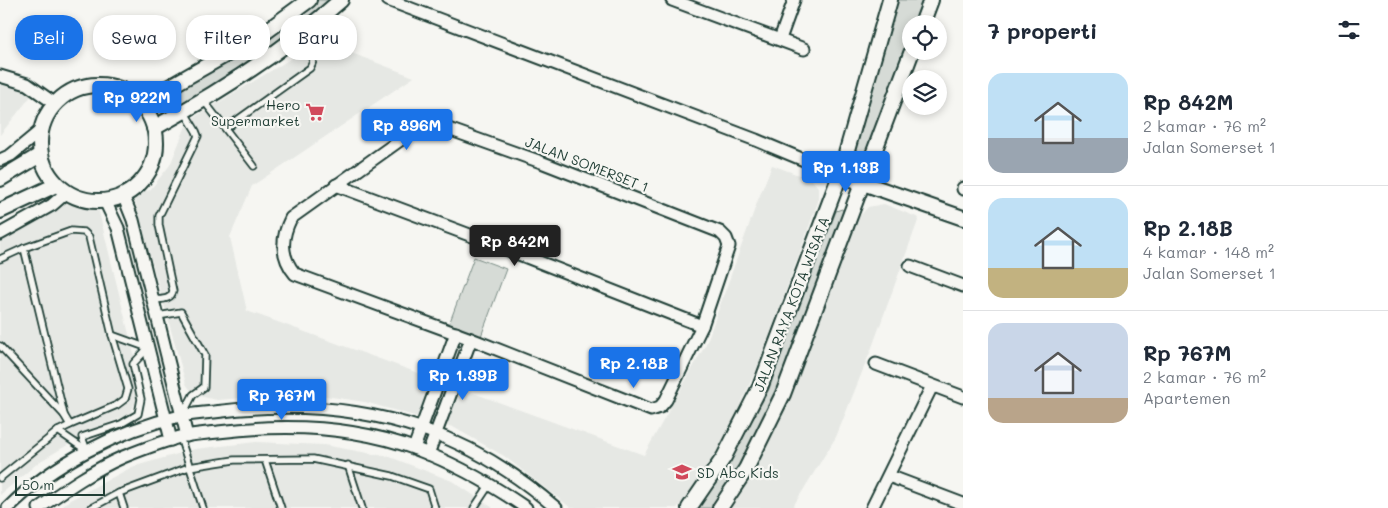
<!DOCTYPE html>
<html lang="id">
<head>
<meta charset="utf-8">
<style>
  :root { --surface:#fff; --page:#f2f2f3; --text:#1f2937; --muted:#747a83; --line:#e0e1e3; --accent:#1a73e8 }
  body { margin:0; font-family:Mali,sans-serif; background:var(--page); color:var(--text); height:100vh; display:flex; flex-direction:column; font-size:19px; white-space:nowrap }
  * { box-sizing:border-box; margin:0 }
  p { font-size:16px; color:var(--muted) }
  .icon { flex:none; width:28px; height:28px; fill:none; stroke:currentColor; stroke-width:2; stroke-linecap:round; stroke-linejoin:round }
  .map { position:relative; flex:1; overflow:hidden }
  .details { display:flex; flex-direction:column; background:var(--surface); width:425px }
  .details>* { flex:none }
  .banner { position:absolute; left:15px; top:15px; width:475px; height:45px; display:flex; gap:10px }
  .buttons { position:absolute; left:902px; top:15px; display:grid; gap:10px }
  .buttons a { display:grid; place-items:center; width:45px; height:45px; border-radius:50%; background:var(--surface); box-shadow:0 2px 8px #0003; font-size:25px }
  .scale { position:absolute; left:15px; bottom:12px; width:90px; box-sizing:border-box; padding-left:5px; border:2px solid #1f3d34; border-top:0; font-size:14px; line-height:18px; white-space:nowrap; color:#1f3d34; -webkit-text-stroke:4px #f6f6f2; paint-order:stroke }
  .price { position:absolute; translate:-50% -42px; padding:0 11px; border-radius:5px; background:var(--accent); color:#fff; font-size:16px; line-height:32px; filter:drop-shadow(0 1px 2px #0008) }
  .price::after { content:''; position:absolute; left:50%; top:30px; width:15px; height:11px; margin-left:-8px; background:inherit; clip-path:polygon(0 0,100% 0,50% 100%) }
  .price.on { background:#222; color:#fff }
  ul { padding:0; list-style:none }
  li { display:flex; align-items:center; gap:15px; height:125px; padding:0 25px }
  li+li { border-top:1px solid var(--line) }
  li span { display:grid; place-items:center; flex:none; width:140px; height:100px; border-radius:15px; color:#555 }
  li>.icon { margin-inline-start:auto }
  span .icon { width:60px; height:60px; fill:#fffc; stroke-width:1 }
  li b { font-size:21px }
  h2 { display:flex; justify-content:space-between; align-items:center; height:60px; padding:0 25px; font-size:21px }
  .chip { padding:0 18px; border-radius:20px; background:var(--surface); box-shadow:0 2px 8px #0003; font-size:18px; line-height:45px }
  .chip.on { background:var(--accent); color:#fff }
  main { display:flex; flex:1; min-height:0 }
  .map>svg:first-child { display:block }
</style>
</head>
<body>
<main>
<div class="map">
<svg width="963" height="508" viewBox="0 0 963 508">
  <rect width="100%" height="100%" fill="#f6f6f2"/>
  <filter id="ink" filterUnits="userSpaceOnUse"><feTurbulence type="fractalNoise" baseFrequency=".02" numOctaves="2"/><feDisplacementMap in="SourceGraphic" scale="10" xChannelSelector="R" yChannelSelector="G"/><feConvolveMatrix kernelMatrix="1 2 1 2 8 2 1 2 1" color-interpolation-filters="sRGB"/></filter>
  <g filter="url(#ink)">
    <g fill="#e6e8e4">
      <polygon points="320,41 414,77 252,186 230,237 247,311 644,455 706,344 758,200 772,165 812,180 818,187 818,202 761,359 722,445 688,496 677,508 571,508 504,456 453,427 365,402 305,393 217,400 194,395 186,384 133,194 150,190 170,165 188,121"/>
      <polygon points="0,78 35,91 0,135"/>
      <polygon points="68,203 97,204 139,375 137,399 130,414 96,428 39,462 0,495 0,235 35,216"/>
      <polygon points="884,204 919,218 871,350 836,437 792,508 728,508 745,484 780,421 858,218 868,207"/>
      <polygon points="256,442 324,445 390,457 452,481 493,508 61,508 70,500 132,467 195,449"/>
    </g>
    <g fill="#d6dbd6" stroke="#7a8c85">
      <polygon points="309,0 340,0 154,128 149,115 141,103"/>
      <polygon points="890,0 931,0 922,24 911,24 911,51 863,184 840,175"/>
      <polygon points="842,209 845,213 778,392 740,467 712,508 695,508 729,463 769,389 809,276 821,251 836,211"/>
      <polygon points="474,257 506,269 480,339 448,327"/>
    </g>
    <g fill="none" stroke-linecap="round" stroke-linejoin="round">
      <g stroke="#1f3d34" stroke-width="9">
        <g id="service">
          <polyline points="204,101 254,166"/>
          <path d="M226,128L310,68C318,55 309,45 302,33"/>
          <polyline points="24,248 64,415"/>
          <polyline points="0,259 24,248 71,231 84,232 89,237 112,335 128,389 125,399 117,405 70,425 58,431 0,478"/>
          <path d="M154,300C162,299 171,300 173,291L159,225V216L198,136L196,131L184,111"/>
          <polyline points="158,316 181,312 205,355 204,387 193,395 183,414"/>
          <polyline points="0,346 64,415 70,425"/>
          <polyline points="58,431 87,451"/>
          <polyline points="180,437 203,508"/>
          <polyline points="87,451 82,437 121,424 138,414 141,399 133,364 148,348 112,335"/>
          <polyline points="265,460 281,508"/>
          <polyline points="348,465 362,508"/>
          <polyline points="119,493 124,508"/>
          <polyline points="91,508 119,493 189,467 234,460 313,459 392,476 429,489 435,508"/>
          <polyline points="474,508 490,484"/>
        </g>
      </g>
      <g stroke="#1f3d34" stroke-width="15">
        <g id="minor">
          <polyline points="388,0 756,140 840,175"/>
          <polyline points="672,0 804,49"/>
          <polyline points="780,39 794,0"/>
          <polyline points="0,76 27,84 54,103"/>
          <path d="M427,124L440,126L541,162L720,232L726,238L729,246L702,326L666,400L660,407L651,410L471,339L295,274C280,256 281,238 291,218L417,128Z"/>
          <polyline points="0,160 11,155 40,131"/>
          <polyline points="336,185 483,240 702,326"/>
          <polyline points="963,189 963,188"/>
          <polyline points="123,195 133,220 187,436"/>
          <polyline points="105,201 118,228 171,440"/>
          <polyline points="0,234 52,205 67,192"/>
          <polyline points="910,266 963,286"/>
          <polyline points="876,364 963,397"/>
          <polyline points="414,448 456,333"/>
          <polyline points="428,454 471,339"/>
          <polyline points="889,476 963,504"/>
          <path d="M8,508C52,464 119,430 180,416C191,414 202,413 214,412C283,403 356,406 423,429C471,446 518,475 556,508"/>
          <path d="M39,508C66,489 93,470 123,457C143,449 164,441 184,436C195,434 207,433 218,432C283,424 354,426 416,449C456,464 491,484 526,508"/>
          <polyline points="872,508 932,386"/>
        </g>
      </g>
      <g stroke="#1f3d34" stroke-width="18">
        <g id="tertiary">
          <polyline points="922,24 931,0"/>
          <circle cx="98" cy="143" r="58"/>
          <polyline points="141,103 264,33 309,0"/>
          <path d="M154,128C220,92 285,50 341,0"/>
          <polyline points="840,175 963,218"/>
          <polyline points="0,179 40,155"/>
          <polyline points="0,211 56,185"/>
          <polyline points="689,508 724,457 760,387 840,175 890,0"/>
          <polyline points="720,508 746,469 783,394 912,51"/>
        </g>
      </g>
      <use href="#service" stroke="#f6f6f2" stroke-width="5.5"/>
      <use href="#minor" stroke="#f6f6f2" stroke-width="11"/>
      <use href="#tertiary" stroke="#f6f6f2" stroke-width="14"/>
    </g>
  </g>
  <defs>
    <g id="supermarket-bare" transform="scale(1.5)"><path d="M-6-5.5h2.5l.6 2H6L4.5 2H-2.5L-4.4-4H-6ZM-1.5 3.2a1.3 1.3 0 1 0 .1 0ZM3 3.2a1.3 1.3 0 1 0 .1 0Z" fill="#d1495b" stroke="#f6f6f2" stroke-width="2.5" paint-order="stroke"/></g>
    <g id="school-bare" transform="scale(1.5)"><path d="M0-5L7-2L0 1L-7-2ZM-4 1L0 2.5L4 1V4Q0 6-4 4Z" fill="#d1495b" stroke="#f6f6f2" stroke-width="2.5" paint-order="stroke"/></g>
  </defs>
  <g fill-rule="evenodd">
    <use href="#supermarket-bare" x="315" y="112"/>
    <use href="#school-bare" x="682" y="472"/>
  </g>
  <g text-anchor="middle" dominant-baseline="central" stroke-width="4.5" stroke-linejoin="round" paint-order="stroke">
    <g font-size="14" fill="#1f3d34" stroke="#f6f6f2" text-anchor="end">
      <text x="300" y="104">Hero<tspan x="300" dy="16">Supermarket</tspan></text>
      <text x="697" y="472" text-anchor="start">SD Abc Kids</text>
    </g>
    <g font-size="14" fill="#1f3d34" stroke="#f6f6f2">
      <text transform="translate(587 164) rotate(21)">JALAN SOMERSET 1</text>
      <text transform="translate(791 304) rotate(-69)">JALAN RAYA KOTA WISATA</text>
    </g>
  </g>
</svg>
<div class="buttons">
<a><svg class="icon" aria-label="locate" viewBox="0 0 24 24"><circle cx="12" cy="12" r="6"/><path d="M12 2v4M12 18v4M2 12h4M18 12h4"/></svg></a>
<a><svg class="icon" aria-label="layers" viewBox="0 0 24 24"><path d="M12 4l9 5-9 5-9-5zM3 14l9 5 9-5"/></svg></a>
</div>
<div class="scale">50 m</div>
<b class="price" style="left:137px;top:123px">Rp 922M</b>
<b class="price" style="left:407px;top:151px">Rp 896M</b>
<b class="price" style="left:846px;top:193px">Rp 1.13B</b>
<b class="price on" style="left:515px;top:267px">Rp 842M</b>
<b class="price" style="left:634px;top:389px">Rp 2.18B</b>
<b class="price" style="left:463px;top:401px">Rp 1.39B</b>
<b class="price" style="left:282px;top:421px">Rp 767M</b>
<div class="banner">
<a class="chip on">Beli</a>
<a class="chip">Sewa</a>
<a class="chip">Filter</a>
<a class="chip">Baru</a>
</div>
</div>
<section class="details">
<h2>7 properti<svg class="icon" aria-label="filters" viewBox="0 0 24 24"><path d="M4 7h16M4 17h16"/><circle cx="9" cy="7" r="2"/><circle cx="15" cy="17" r="2"/></svg></h2>
<ul>
<li><span style="background:linear-gradient(#bfe0f5 65%,#9aa5b1 0)"><svg class="icon" aria-label="home" viewBox="0 0 24 24"><path d="M3 11l9-7 9 7M6 9v11h12V9"/></svg></span><div><b>Rp 842M</b><p>2 kamar · 76 m²</p><p>Jalan Somerset 1</p></div></li>
<li><span style="background:linear-gradient(#bfe0f5 70%,#c2b280 0)"><svg class="icon" aria-label="home" viewBox="0 0 24 24"><path d="M3 11l9-7 9 7M6 9v11h12V9"/></svg></span><div><b>Rp 2.18B</b><p>4 kamar · 148 m²</p><p>Jalan Somerset 1</p></div></li>
<li><span style="background:linear-gradient(#c9d6e8 75%,#b9a48a 0)"><svg class="icon" aria-label="home" viewBox="0 0 24 24"><path d="M3 11l9-7 9 7M6 9v11h12V9"/></svg></span><div><b>Rp 767M</b><p>2 kamar · 76 m²</p><p>Apartemen</p></div></li>
</ul>
</section>
</main>
</body>
</html>
